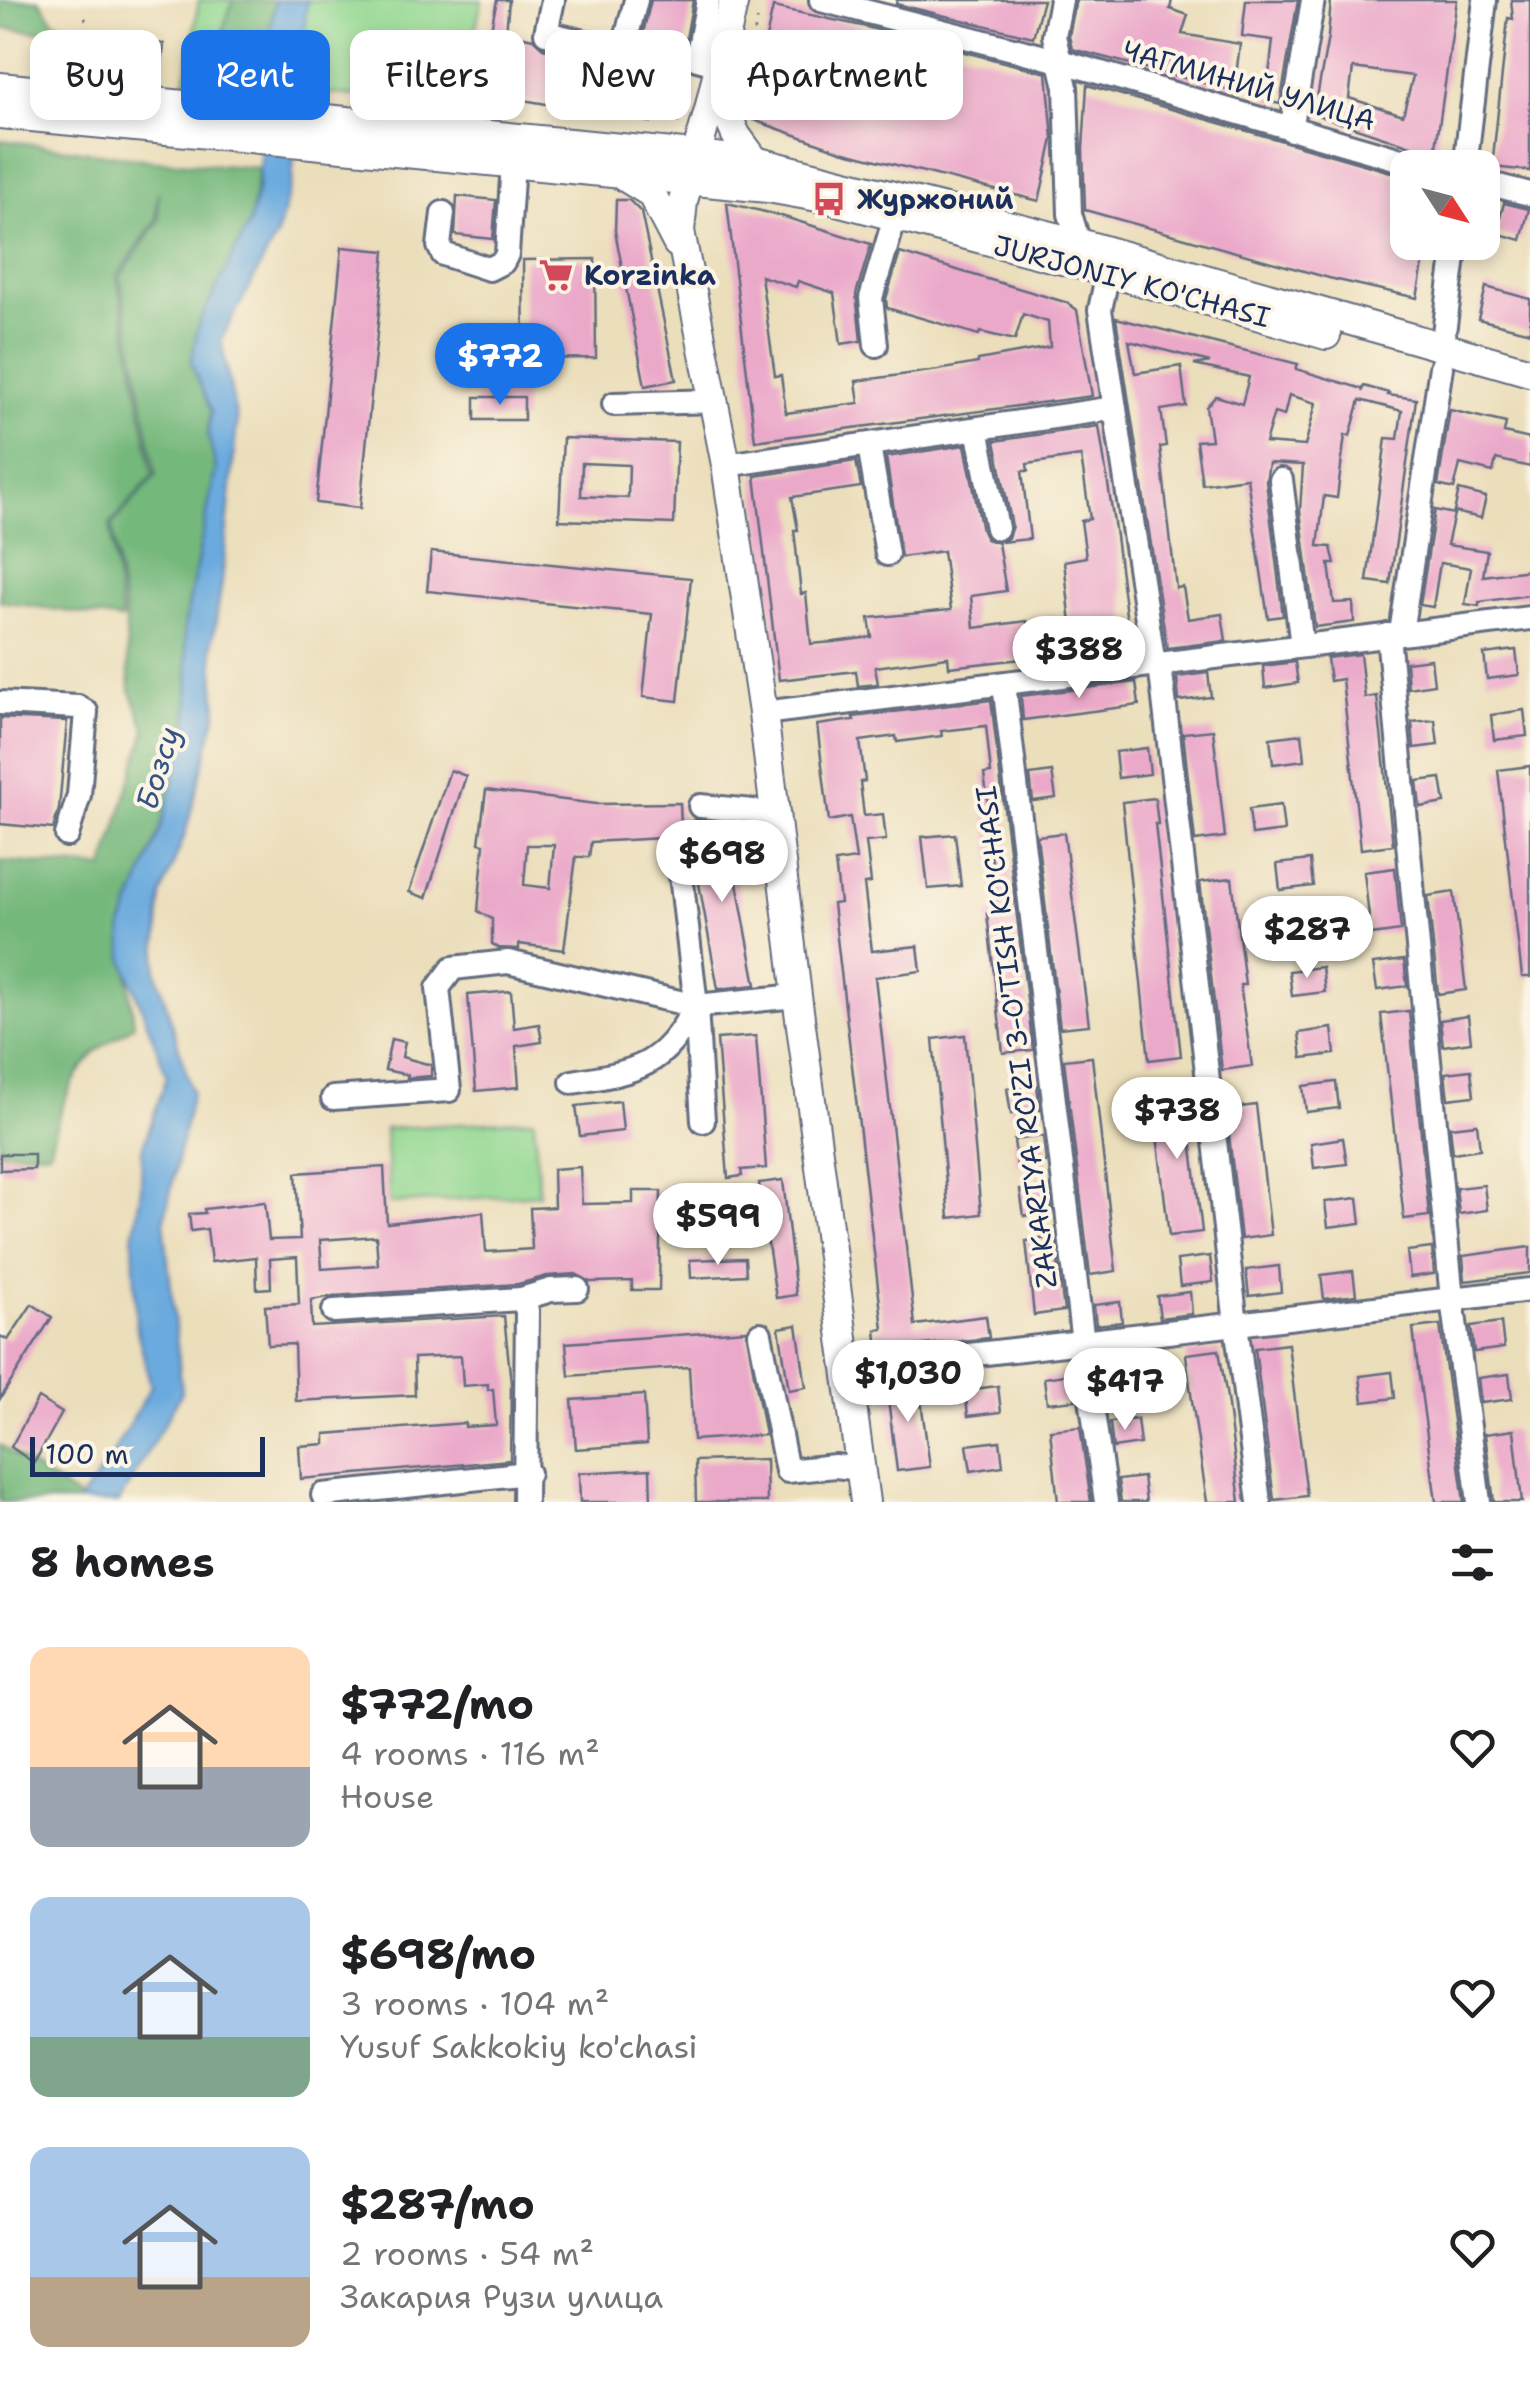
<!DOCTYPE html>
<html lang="en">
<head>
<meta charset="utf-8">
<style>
  :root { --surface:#fff; --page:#f6f6f6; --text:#202124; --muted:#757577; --accent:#1a73e8 }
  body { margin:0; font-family:"Shantell Sans",sans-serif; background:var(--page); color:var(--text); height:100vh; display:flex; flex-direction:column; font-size:38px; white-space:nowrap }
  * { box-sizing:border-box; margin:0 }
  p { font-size:32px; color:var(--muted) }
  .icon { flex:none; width:55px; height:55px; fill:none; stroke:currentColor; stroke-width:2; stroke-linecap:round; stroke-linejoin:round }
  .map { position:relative; height:1502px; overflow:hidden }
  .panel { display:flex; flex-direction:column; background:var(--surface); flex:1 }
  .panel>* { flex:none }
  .hud { position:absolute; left:30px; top:30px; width:1000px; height:90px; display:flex; gap:20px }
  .needle { width:65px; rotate:126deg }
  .fabs { position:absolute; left:1390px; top:150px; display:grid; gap:20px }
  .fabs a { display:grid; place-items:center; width:110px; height:110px; border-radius:20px; background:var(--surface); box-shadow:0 5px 15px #0003; font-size:50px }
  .scale { position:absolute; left:30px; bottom:25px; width:235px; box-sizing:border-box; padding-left:10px; border:5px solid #1b2f5e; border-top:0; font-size:28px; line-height:35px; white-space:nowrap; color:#1b2f5e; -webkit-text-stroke:8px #fcf5e5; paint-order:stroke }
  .price { position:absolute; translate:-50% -85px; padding:0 22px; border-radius:35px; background:#fff; color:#222; font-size:32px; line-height:65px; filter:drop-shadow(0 2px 5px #0008) }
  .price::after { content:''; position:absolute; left:50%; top:60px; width:30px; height:22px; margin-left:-15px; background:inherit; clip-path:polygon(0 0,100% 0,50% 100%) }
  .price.active { background:var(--accent); color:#fff }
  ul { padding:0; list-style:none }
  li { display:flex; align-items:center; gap:30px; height:250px; padding:0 30px }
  li span { display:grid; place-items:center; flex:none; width:280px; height:200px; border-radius:20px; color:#555 }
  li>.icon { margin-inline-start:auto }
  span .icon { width:120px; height:120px; fill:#fffc; stroke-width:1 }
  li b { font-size:42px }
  h2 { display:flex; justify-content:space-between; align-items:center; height:120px; padding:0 30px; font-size:42px }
  .pill { padding:0 35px; border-radius:20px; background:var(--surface); box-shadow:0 5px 15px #0003; font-size:35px; line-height:90px }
  .pill.active { background:var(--accent); color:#fff }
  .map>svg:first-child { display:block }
</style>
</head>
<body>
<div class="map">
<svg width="1530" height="1502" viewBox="0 0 1530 1502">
  <rect width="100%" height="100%" fill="#fcf5e5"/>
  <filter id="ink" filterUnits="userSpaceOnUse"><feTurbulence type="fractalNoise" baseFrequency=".01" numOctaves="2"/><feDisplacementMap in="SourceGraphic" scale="20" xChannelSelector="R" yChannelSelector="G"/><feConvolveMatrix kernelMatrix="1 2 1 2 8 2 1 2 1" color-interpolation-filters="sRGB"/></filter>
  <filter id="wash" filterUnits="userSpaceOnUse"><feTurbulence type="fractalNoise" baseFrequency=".0048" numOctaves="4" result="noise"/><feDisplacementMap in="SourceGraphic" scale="40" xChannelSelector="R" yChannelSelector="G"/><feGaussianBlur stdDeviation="2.25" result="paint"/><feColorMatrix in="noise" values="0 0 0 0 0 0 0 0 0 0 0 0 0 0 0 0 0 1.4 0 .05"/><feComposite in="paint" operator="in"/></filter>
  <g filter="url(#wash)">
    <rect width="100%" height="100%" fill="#ebdebb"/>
    <g fill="#91d791" stroke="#568378" stroke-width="2.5">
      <polygon points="199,0 233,0 222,33 269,39 265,87 185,81"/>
      <polygon points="307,0 482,0 462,87 439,103 298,91"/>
      <polygon points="534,1119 539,1194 390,1204 385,1129"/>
    </g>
    <g fill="#74b87b" stroke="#48746c" stroke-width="2.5">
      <polygon points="0,0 39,0 54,21 72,30 72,35 0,28"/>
      <polygon points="233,0 275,0 269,39 222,33"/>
      <path d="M0,140L157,161L259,168L250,222L199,323L191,363L211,411L208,434L216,468L184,628L189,684L187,732L160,831L122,926L134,1024C125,1034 113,1038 102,1047C70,1072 58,1116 49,1152L0,1151V861L104,868L146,730L130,690L125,617L112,525L156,475L120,277L159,220L158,191L156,220L117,276L153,475L110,524L122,620L0,601Z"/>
      <polygon points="0,1445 80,1499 79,1502 0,1502"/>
    </g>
    <polygon fill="#6baade" stroke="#436c9e" stroke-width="2.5" points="275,0 307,0 292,181 277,235 221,340 237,421 222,582 212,645 217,712 185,834 161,896 156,970 192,1092 164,1222 182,1392 119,1502 79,1502 110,1458 151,1386 136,1326 133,1238 141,1188 142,1150 167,1076 123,958 122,927 160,831 187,732 189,684 184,628 216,468 208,434 211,411 191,363 199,323 250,222 258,186 269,39"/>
    <g id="blocks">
      <g fill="#eba9ca" fill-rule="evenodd">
        <polygon points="497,0 509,0 506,33 533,39 543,48 581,57 576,79 654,95 651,122 476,92 496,59 482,57 487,28 491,29"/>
        <polygon points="651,0 693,0 678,83 648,76 652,57 638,54"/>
        <polygon points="897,0 1043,0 1033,37 896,4"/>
        <polygon points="1076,0 1172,0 1170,9 1188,15 1182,34 1240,44 1234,91 1072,49 1069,36"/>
        <polygon points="1246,0 1298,0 1280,104 1266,101 1273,40 1242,36"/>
        <path d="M1331,0H1457L1435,154L1314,114L1328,37ZM1353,68L1413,76L1403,115L1349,98Z"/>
        <polygon points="1511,0 1530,0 1530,171 1492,167 1508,18 1513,19"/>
        <polygon points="773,7 862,26 1047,73 1053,139 1039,201 841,151 748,118"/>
        <polygon points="138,42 164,44 162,65 137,64"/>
        <polygon points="1087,85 1408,177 1408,242 1427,242 1417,298 1329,278 1085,210 1083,149"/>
        <polygon points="457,196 496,200 493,239 455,235"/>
        <polygon points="616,200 629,200 641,212 676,380 645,386 615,231"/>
        <polygon points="727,203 778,215 871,244 856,294 861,341 841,344 834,293 798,281 796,287 761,276 775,376 781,375 786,413 859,403 856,381 938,370 978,363 978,360 1050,347 1048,322 1023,314 1015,340 980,332 979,335 887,308 886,299 900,253 1068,303 1077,310 1092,396 755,441"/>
        <polygon points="1504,203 1529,209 1521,240 1496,233"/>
        <polygon points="342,247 385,251 360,508 316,503"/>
        <polygon points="595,259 596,358 524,359 523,260"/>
        <polygon points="1486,287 1530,299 1530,332 1478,319"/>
        <path d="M1116,318L1298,364L1296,369L1363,389L1362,392L1364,386L1389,393L1388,395L1416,399L1390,584L1367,581L1386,438L1398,439L1402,411L1360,400L1350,436L1345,435L1337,498L1324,496L1318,546L1331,547L1335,564H1329L1334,603L1353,602L1354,622L1315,627L1300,511L1303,465L1269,463L1266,481L1283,616L1268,618L1247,478L1202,484L1196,441L1211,440L1206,407L1216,396L1242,404L1249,377L1194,365L1210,362L1129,341L1135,373L1181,366L1186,406L1161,410L1166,446L1160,447L1176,588L1183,587L1188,619L1222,614L1226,641L1167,648ZM1289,395L1316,403L1305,446L1265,443L1274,413L1284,416Z"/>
        <rect x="475" y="397" width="49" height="23"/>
        <polygon points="1450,410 1506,423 1504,433 1530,439 1530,467 1496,459 1493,472 1460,464 1454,489 1438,485"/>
        <polygon points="1099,426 1116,536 1130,646 1110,648 1108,628 1072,633 1064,561 1086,557 1081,521 1090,519 1081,456 1027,464 1028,471 1022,471 1030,539 1001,542 1008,538 1012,526 995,441"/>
        <path d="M563,438L677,442L674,524L559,520ZM582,463L629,465L628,498L581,496Z"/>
        <polygon points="965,445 982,531 986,539 998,543 1006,591 971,596 974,628 1027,621 1031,658 949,667 948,657 875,667 878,684 858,686 856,671 779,680 755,476 856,461 861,487 792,497 798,530 794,530 801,594 806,593 811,644 834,642 872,637 869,618 951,610 943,551 901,557 886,457"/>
        <polygon points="1459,490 1486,497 1481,518 1454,512"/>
        <polygon points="1435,510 1454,514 1447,545 1487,551 1483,576 1530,570 1530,595 1479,602 1479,606 1465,604 1471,568 1440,563 1433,607 1420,605"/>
        <polygon points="431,552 691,578 678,701 643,697 652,614 427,591"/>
        <polygon points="1076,643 1078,659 1043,663 1041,647"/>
        <polygon points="1516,650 1519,675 1487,679 1484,654"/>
        <polygon points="1360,654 1365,698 1377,696 1393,845 1361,849 1342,679 1330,681 1327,658"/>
        <polygon points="1431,659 1434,684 1408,688 1406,662"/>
        <polygon points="1295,662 1298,683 1265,688 1263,666"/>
        <polygon points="1208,673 1211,697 1179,701 1177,677"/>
        <polygon points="1136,682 1139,705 1023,720 1021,696"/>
        <polygon points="991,700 1033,1050 1003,1053 987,914 998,913 986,810 989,810 984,774 991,773 986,726 941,731 942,736 897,742 896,736 860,741 865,781 860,782 864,816 883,814 886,840 866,842 871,883 864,884 872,951 918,946 921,971 875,977 915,1325 986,1316 989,1338 878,1350 876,1330 883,1329 833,904 840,903 835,862 856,859 850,817 829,821 817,725 854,720 853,717"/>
        <polygon points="1524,710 1527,736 1494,740 1491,715"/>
        <polygon points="0,718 67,721 59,809 53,829 0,824"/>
        <polygon points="1435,720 1438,745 1414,748 1412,722"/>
        <polygon points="1213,730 1225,837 1195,841 1183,733"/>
        <polygon points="1302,734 1305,760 1273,764 1270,738"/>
        <polygon points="1147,748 1150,774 1118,778 1115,752"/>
        <polygon points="1530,766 1530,977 1522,977 1498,770"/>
        <polygon points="450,770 466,776 426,898 409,892"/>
        <polygon points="1052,772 1056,798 1033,801 1030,775"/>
        <polygon points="1441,778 1445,803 1420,807 1417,781"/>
        <path d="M486,790L596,804L680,803L681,826L669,827L662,838L591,842L589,857H576L564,950L519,944V949L499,948L492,944V919L478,911L484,844L479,843ZM527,845H554L550,888L524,885Z"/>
        <polygon points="1155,798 1158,824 1155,824 1181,1056 1149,1060 1122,802"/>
        <polygon points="1281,805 1284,831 1252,835 1249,809"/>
        <polygon points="697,820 726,824 756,985 718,989 688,822"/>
        <polygon points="1064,833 1089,1025 1060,1028 1037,836"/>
        <polygon points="955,834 961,886 928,889 922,837"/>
        <polygon points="1310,860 1313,886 1280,890 1277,864"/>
        <polygon points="1395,868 1401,931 1371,935 1364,872"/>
        <polygon points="1232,878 1245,985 1240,985 1252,1066 1222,1070 1200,882"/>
        <polygon points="1454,892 1466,990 1438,994 1428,896"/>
        <polygon points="1316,910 1319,936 1286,940 1283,914"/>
        <polygon points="1404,960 1407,986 1377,990 1373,964"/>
        <polygon points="1322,967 1325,992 1292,996 1289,971"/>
        <polygon points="511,991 514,1028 539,1024 542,1042 516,1046 519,1087 476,1091 468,995"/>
        <polygon points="1409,1011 1429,1216 1404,1219 1381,1014"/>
        <polygon points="1468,1016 1471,1042 1443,1046 1440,1020"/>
        <polygon points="1332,1028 1335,1054 1302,1058 1299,1033"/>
        <polygon points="965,1035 981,1214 949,1218 933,1039"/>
        <polygon points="756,1036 766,1168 741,1170 742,1176 728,1178 717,1039"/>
        <polygon points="391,1039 405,1042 402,1057 431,1065 431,1076 407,1078 408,1075 385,1070"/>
        <polygon points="1092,1057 1116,1271 1090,1275 1064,1060"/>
        <polygon points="1471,1070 1474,1096 1448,1099 1445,1073"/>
        <polygon points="1336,1082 1339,1108 1306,1112 1303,1086"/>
        <polygon points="1037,1085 1040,1110 1011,1114 1007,1088"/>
        <polygon points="1185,1088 1202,1232 1169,1236 1152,1092"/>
        <polygon points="620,1101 623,1131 580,1136 576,1106"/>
        <polygon points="1256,1105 1271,1235 1241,1239 1226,1109"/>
        <polygon points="1477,1124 1480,1149 1453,1153 1450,1127"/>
        <polygon points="1043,1136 1046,1162 1017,1165 1014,1140"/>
        <polygon points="1343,1138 1347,1164 1314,1168 1311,1143"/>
        <polygon points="0,1154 34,1154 34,1169 0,1170"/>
        <path d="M384,1167L387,1223L483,1212L486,1252L532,1249L530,1208L554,1207L553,1169L580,1167L582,1204L633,1203V1191H661L659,1290H632V1281L590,1282L576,1274L547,1276L518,1284L333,1296L311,1300L312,1327L504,1316L511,1383L510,1460L301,1479L299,1446L325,1444V1434L465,1423V1427L496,1425L493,1389L488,1390V1384L463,1386L461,1356L414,1358L415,1395L296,1401L294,1344L268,1345L265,1306L299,1304L297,1257L270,1259L271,1288L257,1289L256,1257L211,1262L207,1229L191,1231L189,1214L205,1213L204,1209L265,1202L269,1240L300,1239L296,1173ZM376,1236L378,1265L322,1269L320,1240Z"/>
        <polygon points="783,1180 796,1295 776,1298 759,1183"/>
        <polygon points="1484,1185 1487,1210 1459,1214 1456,1188"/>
        <polygon points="1049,1187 1052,1212 1024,1216 1020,1190"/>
        <polygon points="1358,1198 1361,1223 1328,1227 1325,1202"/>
        <polygon points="1055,1237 1064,1311 1034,1315 1026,1241"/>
        <polygon points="1530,1247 1530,1273 1465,1281 1463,1256"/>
        <polygon points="1432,1248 1434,1274 1410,1277 1407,1251"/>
        <polygon points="1210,1256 1213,1282 1180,1286 1177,1260"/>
        <polygon points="745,1258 746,1275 691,1278 690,1260"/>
        <polygon points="1279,1266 1281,1292 1249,1296 1246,1270"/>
        <polygon points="1353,1271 1356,1295 1324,1299 1321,1275"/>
        <polygon points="1190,1292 1192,1314 1160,1318 1157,1296"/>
        <polygon points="1120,1302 1122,1322 1096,1325 1094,1305"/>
        <polygon points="32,1304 52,1317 0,1399 0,1336 8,1340"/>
        <polygon points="1501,1322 1504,1348 1474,1352 1471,1326"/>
        <polygon points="797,1325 806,1387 789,1390 779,1328"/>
        <polygon points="1440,1325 1464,1502 1436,1502 1416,1354 1413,1328"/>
        <polygon points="746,1330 765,1435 693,1440 689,1367 569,1376 566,1343"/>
        <polygon points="1288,1344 1307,1496 1274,1500 1255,1348"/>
        <polygon points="1219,1350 1227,1398 1240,1502 1207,1502 1189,1380 1186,1354"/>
        <polygon points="1131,1366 1134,1392 1106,1395 1102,1370"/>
        <polygon points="1392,1372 1395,1398 1363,1402 1360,1376"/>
        <polygon points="1072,1374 1076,1400 1047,1403 1044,1378"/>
        <polygon points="1509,1374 1512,1399 1481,1403 1478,1378"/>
        <polygon points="918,1379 930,1467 897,1471 886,1383"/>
        <polygon points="998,1386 1001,1412 968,1416 965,1390"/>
        <polygon points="644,1395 647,1444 576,1449 572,1400"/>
        <polygon points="38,1398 62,1413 34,1463 11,1447"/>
        <polygon points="1137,1419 1140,1444 1113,1448 1110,1422"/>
        <polygon points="1080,1427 1091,1502 1058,1502 1050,1430"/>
        <polygon points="1514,1430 1522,1502 1494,1502 1485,1434"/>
        <polygon points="1000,1441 1003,1466 971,1471 967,1445"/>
        <polygon points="766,1459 767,1502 696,1502 695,1461"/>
        <polygon points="650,1469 651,1502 580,1502 579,1473"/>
        <polygon points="1143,1477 1146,1502 1121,1502 1118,1480"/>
      </g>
    </g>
  </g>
  <g filter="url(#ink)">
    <use href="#blocks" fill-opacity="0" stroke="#646c7f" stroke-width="2.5"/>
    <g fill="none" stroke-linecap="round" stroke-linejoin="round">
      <g stroke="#646c7f" stroke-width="28">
        <g id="minor">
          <polyline points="553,0 546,33 623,51 636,0"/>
          <polyline points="708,0 697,59 719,65"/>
          <polyline points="821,0 1060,61 1429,168"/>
          <polyline points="1061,0 1054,36 1066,87 1070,214 1079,243"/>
          <polyline points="1291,130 1313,0"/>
          <polyline points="1465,168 1485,0"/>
          <polyline points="1482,182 1530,194"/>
          <polyline points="443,213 439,246 443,254 489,269 503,262 507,254 513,163"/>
          <polyline points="1108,272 1100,310 1154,665"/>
          <polyline points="876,345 871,298 895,217"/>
          <polyline points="1442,348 1456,242"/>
          <polyline points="614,404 715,401"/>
          <polyline points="977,429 997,528"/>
          <polyline points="869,445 887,554"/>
          <polyline points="726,465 1115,408"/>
          <polyline points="1281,480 1302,646"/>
          <polyline points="1401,633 1441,367"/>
          <polyline points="1388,635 1452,1299 1479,1502"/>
          <polyline points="1160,664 1236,1324 1259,1502"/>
          <polyline points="1004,684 1083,1343 1106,1502"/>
          <polyline points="0,703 78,707 86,712 79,795 67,835"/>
          <polyline points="763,713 1530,618"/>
          <polyline points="700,806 775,813"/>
          <polyline points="677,840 696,1006 703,1121"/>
          <path d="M572,1082C640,1071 661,1068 696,1006"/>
          <polyline points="333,1098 449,1090 438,988 453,968 508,962 696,1006 797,996"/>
          <polyline points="521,1299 527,1310 525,1502"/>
          <polyline points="334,1311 521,1299 551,1290 577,1289"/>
          <polyline points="760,1334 787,1471 835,1466 861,1469"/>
          <polyline points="848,1369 1530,1290"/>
          <polyline points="323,1495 528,1473"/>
        </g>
      </g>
      <g stroke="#646c7f" stroke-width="32">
        <g id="major">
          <polyline points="734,0 709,110 683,201 680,231 726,465 763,713 797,996 865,1502"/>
          <polyline points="0,87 755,161 1079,243 1530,372"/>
          <polyline points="725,110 736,135 755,161"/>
          <polyline points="0,114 768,188 829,199 1108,272 1326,335"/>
          <polyline points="625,177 651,193 677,243"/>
        </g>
      </g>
      <g stroke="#646c7f" stroke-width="2.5" stroke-dasharray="2.5 8" stroke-linecap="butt">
        <polyline points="82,62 86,10"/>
        <polyline points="740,93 759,13"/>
        <polyline points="677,121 679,124"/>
      </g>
      <use href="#minor" stroke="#fff" stroke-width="22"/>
      <use href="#major" stroke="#fff" stroke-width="28"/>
    </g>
  </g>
  <defs>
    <g id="bus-bare" transform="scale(2.7)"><path d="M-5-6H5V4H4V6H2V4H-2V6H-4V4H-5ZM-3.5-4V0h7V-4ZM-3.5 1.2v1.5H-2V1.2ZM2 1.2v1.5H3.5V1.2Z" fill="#d1495b" stroke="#fcf5e5" stroke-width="2.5" paint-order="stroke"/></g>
    <g id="supermarket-bare" transform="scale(2.7)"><path d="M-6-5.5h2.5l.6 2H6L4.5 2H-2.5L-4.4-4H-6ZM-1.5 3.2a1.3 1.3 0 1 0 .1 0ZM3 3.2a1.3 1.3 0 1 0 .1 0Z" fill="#d1495b" stroke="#fcf5e5" stroke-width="2.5" paint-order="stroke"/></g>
  </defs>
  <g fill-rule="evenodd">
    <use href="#bus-bare" x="829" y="199"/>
    <use href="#supermarket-bare" x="556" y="275"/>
  </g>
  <g text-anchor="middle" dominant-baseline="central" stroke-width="8" stroke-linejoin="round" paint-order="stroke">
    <g font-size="28" fill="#1b2f5e" stroke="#fcf5e5">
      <text transform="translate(1249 85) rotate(16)">ЧАГМИНИЙ УЛИЦА</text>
      <text transform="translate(1132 281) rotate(15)">JURJONIY KO'CHASI</text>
      <text transform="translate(1016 1037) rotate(-97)">ZAKARIYA RO'ZI 3-O'TISH KO'CHASI</text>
    </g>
    <g font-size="28" font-weight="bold" fill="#1b2f5e" stroke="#fcf5e5" text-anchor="start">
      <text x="857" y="199">Журжоний</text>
      <text x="584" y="275">Korzinka</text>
    </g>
    <g font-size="30" font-style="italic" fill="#335484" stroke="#fcf5e5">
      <text transform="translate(158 768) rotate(-73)">Бозсу</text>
    </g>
  </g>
</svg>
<div class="fabs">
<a><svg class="needle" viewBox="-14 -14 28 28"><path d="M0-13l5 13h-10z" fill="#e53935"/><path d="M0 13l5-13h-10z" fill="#757577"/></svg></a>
</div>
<div class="scale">100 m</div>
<b class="price active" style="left:500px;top:408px">$772</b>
<b class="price" style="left:1079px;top:701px">$388</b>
<b class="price" style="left:722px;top:905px">$698</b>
<b class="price" style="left:1307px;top:981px">$287</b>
<b class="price" style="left:1177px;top:1162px">$738</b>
<b class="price" style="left:718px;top:1268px">$599</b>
<b class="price" style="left:908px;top:1425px">$1,030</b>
<b class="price" style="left:1125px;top:1433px">$417</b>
<div class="hud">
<a class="pill">Buy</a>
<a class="pill active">Rent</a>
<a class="pill">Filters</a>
<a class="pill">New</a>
<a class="pill">Apartment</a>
</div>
</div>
<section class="panel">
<h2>8 homes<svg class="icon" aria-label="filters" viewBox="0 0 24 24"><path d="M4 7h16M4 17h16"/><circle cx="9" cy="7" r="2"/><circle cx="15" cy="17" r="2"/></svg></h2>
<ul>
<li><span style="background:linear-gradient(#ffd9b3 60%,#9aa5b1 0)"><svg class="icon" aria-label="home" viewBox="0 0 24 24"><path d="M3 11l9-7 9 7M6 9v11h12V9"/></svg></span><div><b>$772/mo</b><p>4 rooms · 116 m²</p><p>House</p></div><svg class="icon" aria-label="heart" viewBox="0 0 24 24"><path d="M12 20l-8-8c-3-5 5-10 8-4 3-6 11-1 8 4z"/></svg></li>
<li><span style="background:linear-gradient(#a9c7e8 70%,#7fa58c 0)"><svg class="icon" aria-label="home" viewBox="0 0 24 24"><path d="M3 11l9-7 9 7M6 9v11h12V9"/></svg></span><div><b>$698/mo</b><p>3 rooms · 104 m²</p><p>Yusuf Sakkokiy ko'chasi</p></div><svg class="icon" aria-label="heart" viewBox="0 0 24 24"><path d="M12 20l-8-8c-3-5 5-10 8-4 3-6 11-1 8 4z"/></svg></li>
<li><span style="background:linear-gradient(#a9c7e8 65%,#b9a48a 0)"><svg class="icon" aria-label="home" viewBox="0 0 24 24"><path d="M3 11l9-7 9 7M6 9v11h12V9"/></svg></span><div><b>$287/mo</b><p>2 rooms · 54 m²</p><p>Закария Рузи улица</p></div><svg class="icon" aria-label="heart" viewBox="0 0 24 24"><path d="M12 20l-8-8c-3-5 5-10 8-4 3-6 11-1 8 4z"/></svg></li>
</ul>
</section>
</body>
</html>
